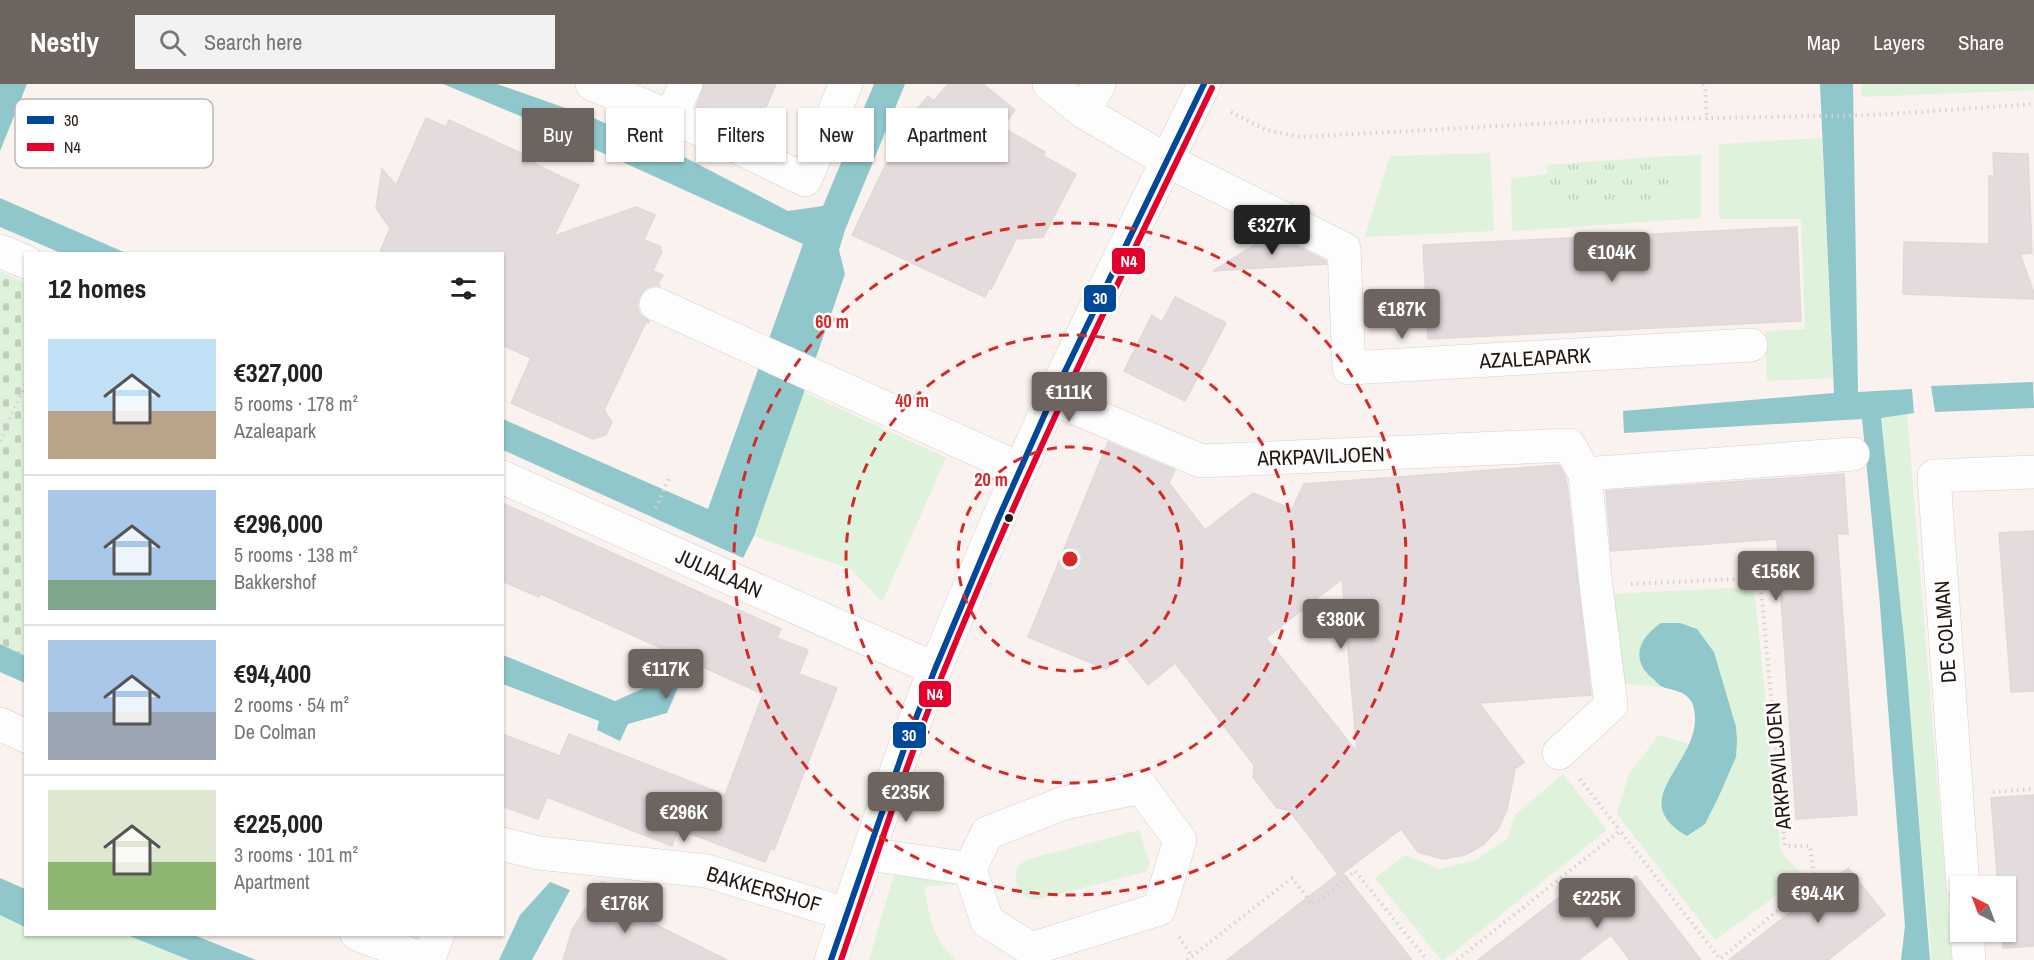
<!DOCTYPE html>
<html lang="en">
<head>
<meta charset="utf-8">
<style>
  :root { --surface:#fff; --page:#f2f2f2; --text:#222; --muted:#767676; --line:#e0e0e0; --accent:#6d635f }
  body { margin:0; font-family:"Archivo Narrow",sans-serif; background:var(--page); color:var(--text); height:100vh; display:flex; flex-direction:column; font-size:22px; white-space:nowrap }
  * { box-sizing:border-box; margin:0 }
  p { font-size:20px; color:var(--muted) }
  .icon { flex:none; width:33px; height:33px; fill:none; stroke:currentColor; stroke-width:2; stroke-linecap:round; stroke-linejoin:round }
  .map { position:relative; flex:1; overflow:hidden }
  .side { position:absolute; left:24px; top:168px; width:480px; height:684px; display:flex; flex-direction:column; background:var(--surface); border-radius:0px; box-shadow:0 2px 4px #0004 }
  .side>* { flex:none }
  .hud { position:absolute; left:522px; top:24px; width:570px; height:54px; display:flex; gap:12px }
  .needle { width:39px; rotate:318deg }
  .fabs { position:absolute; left:1950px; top:792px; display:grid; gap:12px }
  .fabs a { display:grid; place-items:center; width:66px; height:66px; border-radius:0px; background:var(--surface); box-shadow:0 2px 4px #0004; font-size:30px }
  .price { position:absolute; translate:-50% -51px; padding:0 14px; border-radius:6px; background:var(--accent); color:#fff; font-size:20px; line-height:39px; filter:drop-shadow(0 2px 3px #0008) }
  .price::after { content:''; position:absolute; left:50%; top:36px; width:18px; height:14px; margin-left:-9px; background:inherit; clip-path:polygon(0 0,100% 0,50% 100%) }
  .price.current { background:#222; color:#fff }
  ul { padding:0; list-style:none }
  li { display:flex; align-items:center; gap:18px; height:150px; padding:0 24px }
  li+li { border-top:2px solid var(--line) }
  li span { display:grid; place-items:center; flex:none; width:168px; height:120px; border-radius:0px; color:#555 }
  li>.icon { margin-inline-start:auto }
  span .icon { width:72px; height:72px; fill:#fffc; stroke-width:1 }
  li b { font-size:26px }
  h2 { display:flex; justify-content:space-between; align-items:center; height:72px; padding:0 24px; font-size:26px }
  .chip { padding:0 21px; border-radius:0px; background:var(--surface); box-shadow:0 2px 4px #0004; font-size:21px; line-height:54px }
  .chip.current { background:var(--accent); color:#fff }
  header { display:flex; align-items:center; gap:36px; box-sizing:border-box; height:84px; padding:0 30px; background:var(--accent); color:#fff }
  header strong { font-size:28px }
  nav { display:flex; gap:33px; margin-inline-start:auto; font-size:21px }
  .search { width:420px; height:54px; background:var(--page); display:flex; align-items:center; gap:15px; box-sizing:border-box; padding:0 21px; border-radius:0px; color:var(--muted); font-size:22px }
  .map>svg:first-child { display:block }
</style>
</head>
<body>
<header>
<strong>Nestly</strong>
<div class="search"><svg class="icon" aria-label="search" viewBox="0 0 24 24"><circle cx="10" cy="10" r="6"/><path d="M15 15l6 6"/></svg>Search here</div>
<nav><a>Map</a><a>Layers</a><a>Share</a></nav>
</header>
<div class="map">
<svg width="2034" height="876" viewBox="0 0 2034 876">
  <defs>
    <pattern id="cemetery-stones" width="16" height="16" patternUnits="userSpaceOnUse" patternTransform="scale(1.5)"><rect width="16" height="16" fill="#dff2db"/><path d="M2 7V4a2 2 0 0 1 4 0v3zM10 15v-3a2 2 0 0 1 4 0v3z" fill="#bfcfbb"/></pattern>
    <pattern id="park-tufts" width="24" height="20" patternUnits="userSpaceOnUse" patternTransform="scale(1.5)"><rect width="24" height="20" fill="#dff2db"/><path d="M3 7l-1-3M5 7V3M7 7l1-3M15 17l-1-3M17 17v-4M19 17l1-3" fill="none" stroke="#bfcfbb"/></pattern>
  </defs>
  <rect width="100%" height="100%" fill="#f9f2ef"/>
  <g fill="#dff2db">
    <polygon points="1861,0 2034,0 2034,6 1862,13"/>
    <polygon points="1822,54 1833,294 1767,297 1765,247 1805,245 1801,135 1719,135 1719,60"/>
    <polygon points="1490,69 1494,147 1365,153 1390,72"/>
    <polygon points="1701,71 1701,134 1512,147 1511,95 1548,90 1550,122 1671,113 1668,72"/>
    <polygon points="804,308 946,374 882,518 851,485 754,452"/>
    <polygon points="1907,330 1952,876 1930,876 1931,866 1881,334"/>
    <polygon points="1754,503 1781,768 1803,792 1715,856 1617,730 1629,690 1659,651 1689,660 1683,675 1668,697 1673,744 1714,568 1644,587 1662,603 1625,600 1612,510"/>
    <polygon points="1563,690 1607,746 1444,876 1441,876 1375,794 1405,771 1440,785 1476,776 1508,754 1515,731"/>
    <polygon points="1139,746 1150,780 1145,788 1035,816 1022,811 1015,798 1017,783 1026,776"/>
    <path d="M894,791L955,795L954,800L924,803C929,831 933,857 956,876H869Z"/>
    <polygon points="0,831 25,843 26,850 127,851 188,876 0,876"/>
  </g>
  <polygon fill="url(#cemetery-stones)" points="0,187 25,199 25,572 0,560"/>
  <polygon fill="url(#park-tufts)" points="1668,72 1671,114 1550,123 1547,81"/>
  <g fill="#90c7cb">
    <polygon points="0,0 27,0 0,67"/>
    <polygon points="443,0 497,0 591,33 688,75 788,127 823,122 874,0 905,0 845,146 839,166 845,190 754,452 743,474 503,366 503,335 708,425 803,160 530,36"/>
    <polygon points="1820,0 1853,0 1858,308 1912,305 1914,329 1881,334 1905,565 1930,876 1901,876 1905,842 1879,509 1862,335 1624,349 1623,327 1834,309"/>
    <polygon points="0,114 126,169 61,169 0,143"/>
    <polygon points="2033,298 2034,324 1935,328 1931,302"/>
    <path d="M1661,539H1680L1697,545L1714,568L1736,643L1737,656L1736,673L1719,712L1705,740L1687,752C1625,716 1696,682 1695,634C1695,630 1694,621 1691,617C1684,606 1673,607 1663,603C1659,602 1656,597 1652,594C1630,575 1639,554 1661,539Z"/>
    <polygon points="0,560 25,572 25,599 0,588"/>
    <polygon points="503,571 615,617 653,600 664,578 684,590 667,629 628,640 620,657 597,646 599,637 503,600"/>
    <polygon points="0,794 25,805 25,843 0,831"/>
    <polygon points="550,798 570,806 532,876 499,876 520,831"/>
    <polygon points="127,851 194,851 256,876 189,876"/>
  </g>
  <g fill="#e4dbdc" stroke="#e1d8da" stroke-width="1.5" fill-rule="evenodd">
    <polygon points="704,0 776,0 754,50 696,23"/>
    <polygon points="948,0 983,0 1015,26 1002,43 1045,68 1043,72 1076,90 1043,153 1016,155 991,205 989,204 985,213 852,151 906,38 928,12 934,17"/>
    <polygon points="426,34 446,43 449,36 534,75 531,78 579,101 554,152 636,123 655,131 644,156 661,163 660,165 662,167 653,187 663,191 657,201 661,202 654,201 646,204 639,213 637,222 640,230 649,237 648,239 646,238 604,326 612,338 606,351 593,355 511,319 531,274 502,261 502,170 379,170 390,144 376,124 382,85 396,101"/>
    <polygon points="1993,69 2028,70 2032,169 2020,170 2034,209 2034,215 1903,210 1904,158 1989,160 1989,92 1994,92"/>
    <polygon points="1797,143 1801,237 1428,255 1423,161"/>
    <polygon points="1272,150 1326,177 1326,180 1213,187"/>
    <polygon points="1175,213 1226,239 1185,317 1124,287 1152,231 1162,238"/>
    <path d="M1108,358L1175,386L1169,399L1205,446L1253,409L1292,425L1304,400L1559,381L1566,394L1568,409L1591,611L1479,619L1524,678L1515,685L1507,726L1498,745L1483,761L1465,771L1443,775L1418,768L1401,745L1343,789L1412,876H1227L1338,790L1289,726L1277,724L1253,693L1254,681L1175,579L1148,601L1124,571L1106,585L1028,553ZM1342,495L1357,668L1266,554Z"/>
    <polygon points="1844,390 1848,450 1837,450 1857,731 1796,735 1777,455 1611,467 1606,407"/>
    <polygon points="502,419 781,545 777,554 808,566 799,590 837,604 774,766 771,764 765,778 678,745 672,762 547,713 538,735 502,722 502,650 560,672 569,650 725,711 763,610 541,510 539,513 502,497"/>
    <polygon points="2034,447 2034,607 2011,608 1999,449"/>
    <polygon points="2034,711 2034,862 2003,864 2002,848 2006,848 2006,802 1998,802 1991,714"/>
    <polygon points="1848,784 1885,831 1828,876 1729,876"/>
    <polygon points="1636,792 1701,876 1630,876 1611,851 1578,876 1478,876 1575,801 1593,825"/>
    <polygon points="602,798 632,812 624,825 727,876 563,876 572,846"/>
  </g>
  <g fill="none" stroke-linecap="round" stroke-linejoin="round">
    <g stroke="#d8cfcb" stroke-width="34">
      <g id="minor">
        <polyline points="592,0 711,50 805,96 846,0"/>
        <polyline points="1049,0 1084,28 1166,76 1344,165 1349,284 1751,261"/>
        <polyline points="1084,28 1099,0"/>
        <polyline points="671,32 686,0"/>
        <polyline points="0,167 26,178"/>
        <polyline points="656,220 1020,385"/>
        <polyline points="1052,314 1201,377 1569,361 1585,390 1596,502 1611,621 1559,669"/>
        <polyline points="1585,390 1853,370"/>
        <polyline points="502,393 935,585"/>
        <polyline points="0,640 26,652"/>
        <polygon points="1141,703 1180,756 1159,825 1031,865 987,837 970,785 987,749 1064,719"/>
        <polyline points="502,760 539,769 707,787 846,830"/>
        <polyline points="868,770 970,785"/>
        <polyline points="1963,802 1934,392 2034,388"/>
        <polyline points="1967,848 1969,876"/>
        <polyline points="357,850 425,876"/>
        <polyline points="428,876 438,850"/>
        <polyline points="831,876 904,665 935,585 999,433 1052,314 1204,0"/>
      </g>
    </g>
    <g stroke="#d5d3d2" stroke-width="4" stroke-dasharray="1.5 4.5" stroke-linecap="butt">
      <polyline points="1703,0 1705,2 1707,36"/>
      <polyline points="1231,28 1266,46 1301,53 1607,36 1874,31 2034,20"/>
      <polyline points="0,357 26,298"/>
      <polyline points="656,424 669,394"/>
      <polyline points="1631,500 1760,494 1785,762 1810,762 1814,793 1784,821 1719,876"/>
      <polyline points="1580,695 1620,747"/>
      <polyline points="1993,708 2034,705"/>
      <polyline points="1179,853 1192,872"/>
      <polyline points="1187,876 1292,794 1313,821 1355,787 1427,876"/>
      <polyline points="1457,876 1620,747 1720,875"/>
    </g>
    <use href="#minor" stroke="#fefdfd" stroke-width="33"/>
    <g stroke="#fff" stroke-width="10">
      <polyline id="bus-1" points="831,876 904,665 935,585 999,433 1052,314 1204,0"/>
    </g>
    <g stroke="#fff" stroke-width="10">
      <path id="bus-2" d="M841,876C874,780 905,683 943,589C1024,389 1119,197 1212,4"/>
    </g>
    <use href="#bus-1" stroke="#004899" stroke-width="6"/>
    <use href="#bus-2" stroke="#e4002b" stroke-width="6"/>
  </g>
  <g fill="none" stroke="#d62828" stroke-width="3" stroke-dasharray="10 8">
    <circle cx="1070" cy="475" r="112"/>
    <circle cx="1070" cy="475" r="224"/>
    <circle cx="1070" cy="475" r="336"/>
  </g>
  <circle fill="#211611" stroke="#fff" stroke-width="2" cx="1009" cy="434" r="5"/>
  <g text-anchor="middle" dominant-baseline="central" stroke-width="5" stroke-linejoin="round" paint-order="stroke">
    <g font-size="21" fill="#211611" stroke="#fff">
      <text transform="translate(1535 274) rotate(-3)">AZALEAPARK</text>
      <text transform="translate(1321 372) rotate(-2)">ARKPAVILJOEN</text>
      <text transform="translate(719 489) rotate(24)">JULIALAAN</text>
      <text transform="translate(1945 548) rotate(-94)">DE COLMAN</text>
      <text transform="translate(1778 682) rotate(-95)">ARKPAVILJOEN</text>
      <text transform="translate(764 805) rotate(16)">BAKKERSHOF</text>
    </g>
  </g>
  <rect x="15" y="15" width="198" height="69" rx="9" fill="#fff" stroke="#bcb9b8" stroke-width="1.5"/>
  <rect x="27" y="32" width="27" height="8" fill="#004899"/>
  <rect x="27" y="59" width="27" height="8" fill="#e4002b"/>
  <g font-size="16" fill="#211611">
    <text x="64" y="42">30</text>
    <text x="64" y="69">N4</text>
  </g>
  <circle cx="1070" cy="475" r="9" fill="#d62828" stroke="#fff" stroke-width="3"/>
  <g font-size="18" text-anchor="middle" font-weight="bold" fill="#d62828" stroke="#fff" stroke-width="5" stroke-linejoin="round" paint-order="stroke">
    <text x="832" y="244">60 m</text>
    <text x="912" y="323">40 m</text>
    <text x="991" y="402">20 m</text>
  </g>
  <g stroke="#fff" stroke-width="2">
    <rect x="1111" y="163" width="35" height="28" rx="6" fill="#e4002b"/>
    <rect x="1083" y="200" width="34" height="29" rx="6" fill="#004899"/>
    <rect x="918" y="596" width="34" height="28" rx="6" fill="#e4002b"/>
    <rect x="892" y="637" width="35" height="28" rx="6" fill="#004899"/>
  </g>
  <g font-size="16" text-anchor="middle" font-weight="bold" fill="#fff">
    <text x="1129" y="183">N4</text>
    <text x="1100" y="220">30</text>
    <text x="935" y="616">N4</text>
    <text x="909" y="657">30</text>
  </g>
</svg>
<div class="fabs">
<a><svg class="needle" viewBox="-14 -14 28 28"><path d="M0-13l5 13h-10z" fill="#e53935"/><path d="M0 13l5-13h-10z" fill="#767676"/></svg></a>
</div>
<b class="price current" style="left:1272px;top:172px">€327K</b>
<b class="price" style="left:1612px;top:199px">€104K</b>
<b class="price" style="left:1402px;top:256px">€187K</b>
<b class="price" style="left:1069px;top:339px">€111K</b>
<b class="price" style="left:1776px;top:518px">€156K</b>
<b class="price" style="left:1341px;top:566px">€380K</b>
<b class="price" style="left:666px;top:616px">€117K</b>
<b class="price" style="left:906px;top:739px">€235K</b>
<b class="price" style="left:684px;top:759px">€296K</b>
<b class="price" style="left:1818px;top:840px">€94.4K</b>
<b class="price" style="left:1597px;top:845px">€225K</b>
<b class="price" style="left:625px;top:850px">€176K</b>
<div class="hud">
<a class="chip current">Buy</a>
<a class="chip">Rent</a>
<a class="chip">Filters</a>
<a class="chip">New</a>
<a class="chip">Apartment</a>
</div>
<section class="side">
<h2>12 homes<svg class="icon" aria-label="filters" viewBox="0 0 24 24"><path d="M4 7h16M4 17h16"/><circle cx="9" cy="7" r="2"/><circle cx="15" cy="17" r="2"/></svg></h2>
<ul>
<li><span style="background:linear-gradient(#bfe0f5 60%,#b9a48a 0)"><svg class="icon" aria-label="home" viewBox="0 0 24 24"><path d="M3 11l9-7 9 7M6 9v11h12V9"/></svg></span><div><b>€327,000</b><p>5 rooms · 178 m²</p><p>Azaleapark</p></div></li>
<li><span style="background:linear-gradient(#a9c7e8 75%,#7fa58c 0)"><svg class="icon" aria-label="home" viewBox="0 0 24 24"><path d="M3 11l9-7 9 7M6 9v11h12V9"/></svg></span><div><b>€296,000</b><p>5 rooms · 138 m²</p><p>Bakkershof</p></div></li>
<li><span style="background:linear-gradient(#a9c7e8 60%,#9aa5b1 0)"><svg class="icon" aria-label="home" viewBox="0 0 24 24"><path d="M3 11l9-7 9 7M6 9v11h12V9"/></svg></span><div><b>€94,400</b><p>2 rooms · 54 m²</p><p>De Colman</p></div></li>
<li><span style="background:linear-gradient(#dfe7d0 60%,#8fb573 0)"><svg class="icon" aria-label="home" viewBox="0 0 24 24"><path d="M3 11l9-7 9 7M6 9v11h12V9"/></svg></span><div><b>€225,000</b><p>3 rooms · 101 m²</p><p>Apartment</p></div></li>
</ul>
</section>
</div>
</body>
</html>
